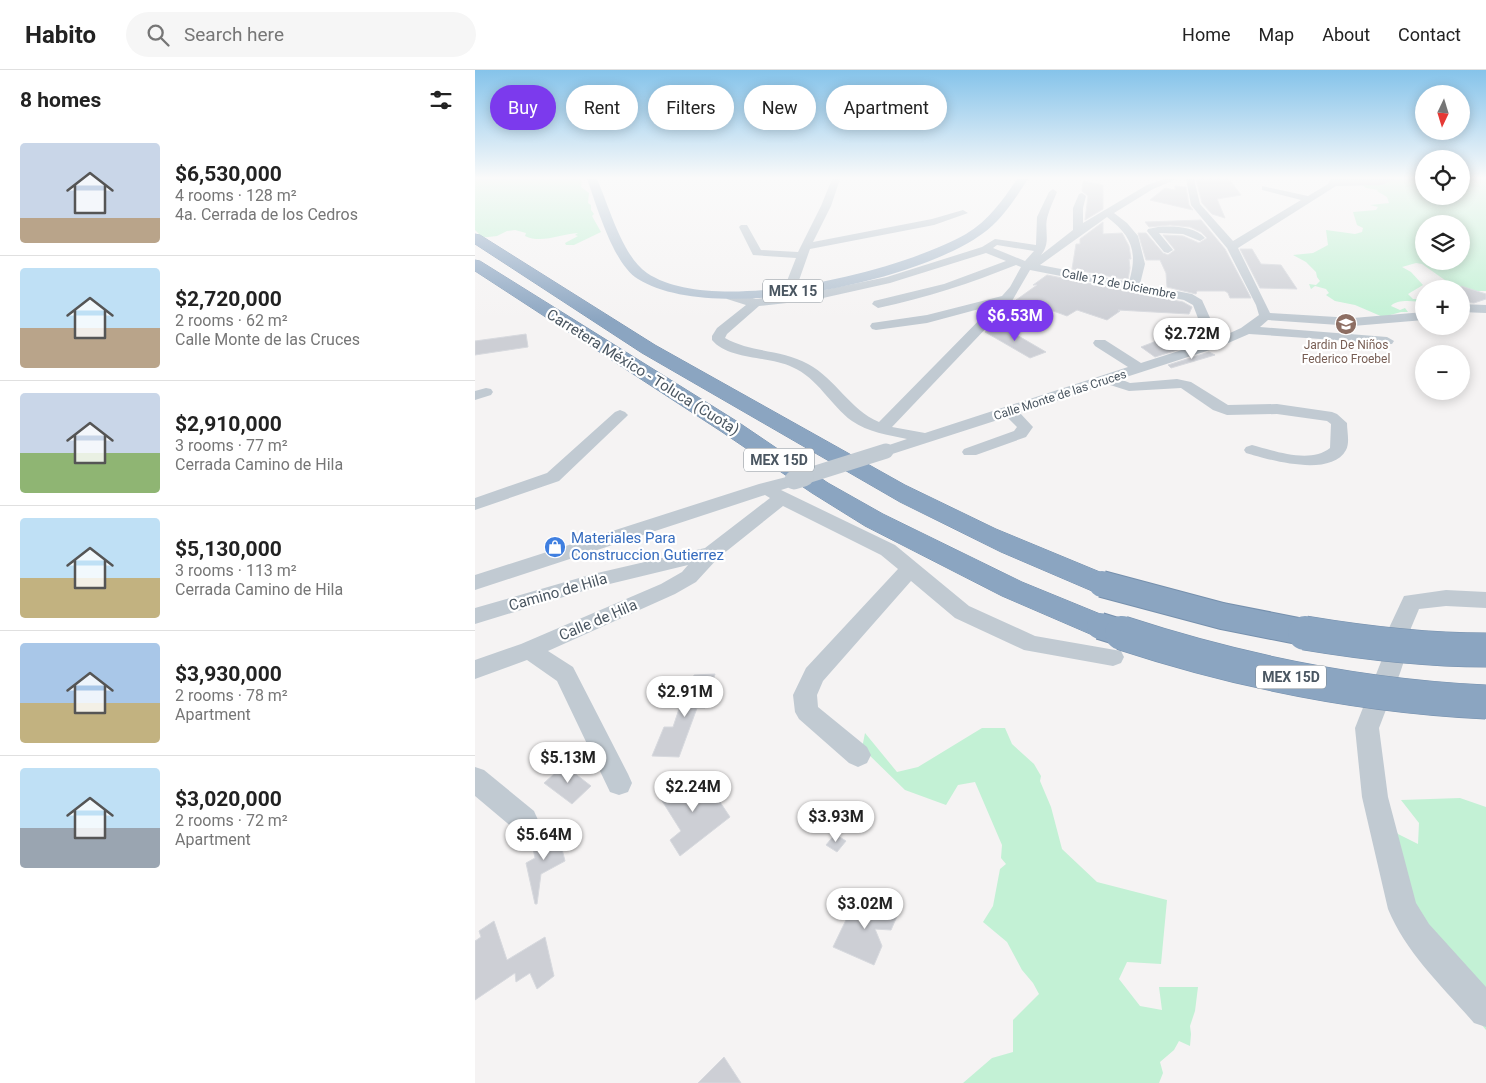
<!DOCTYPE html>
<html lang="en">
<head>
<meta charset="utf-8">
<style>
  :root { --surface:#fff; --page:#f6f6f6; --text:#222; --muted:#767676; --line:#e0e0e0; --accent:#7c3aed }
  body { margin:0; font-family:Roboto,sans-serif; background:var(--page); color:var(--text); height:100vh; display:flex; flex-direction:column; font-size:19px; white-space:nowrap }
  * { box-sizing:border-box; margin:0 }
  p { font-size:16px; color:var(--muted) }
  .icon { flex:none; width:28px; height:28px; fill:none; stroke:currentColor; stroke-width:2; stroke-linecap:round; stroke-linejoin:round }
  .map { position:relative; flex:1; overflow:hidden }
  .drawer { display:flex; flex-direction:column; background:var(--surface); width:475px }
  .drawer>* { flex:none }
  .hud { position:absolute; left:15px; top:15px; width:475px; height:45px; display:flex; gap:10px }
  .needle { width:32px; rotate:184deg }
  .fabs { position:absolute; left:940px; top:15px; display:grid; gap:10px }
  .fabs a { display:grid; place-items:center; width:55px; height:55px; border-radius:50%; background:var(--surface); box-shadow:0 2px 12px #0003; font-size:25px }
  .price { position:absolute; translate:-50% -42px; padding:0 11px; border-radius:18px; background:#fff; color:#222; font-size:16px; line-height:32px; filter:drop-shadow(0 1px 2px #0008) }
  .price::after { content:''; position:absolute; left:50%; top:30px; width:15px; height:11px; margin-left:-8px; background:inherit; clip-path:polygon(0 0,100% 0,50% 100%) }
  .price.selected { background:var(--accent); color:#fff }
  ul { padding:0; list-style:none }
  li { display:flex; align-items:center; gap:15px; height:125px; padding:0 20px }
  li+li { border-top:1px solid var(--line) }
  li span { display:grid; place-items:center; flex:none; width:140px; height:100px; border-radius:5px; color:#555 }
  li>.icon { margin-inline-start:auto }
  span .icon { width:60px; height:60px; fill:#fffc; stroke-width:1 }
  li b { font-size:21px }
  h2 { display:flex; justify-content:space-between; align-items:center; height:60px; padding:0 20px; font-size:21px }
  .tag { padding:0 18px; border-radius:22px; background:var(--surface); box-shadow:0 2px 12px #0003; font-size:18px; line-height:45px }
  .tag.selected { background:var(--accent); color:#fff }
  header { display:flex; align-items:center; gap:30px; box-sizing:border-box; height:70px; padding:0 25px; background:var(--surface); border-bottom:1px solid var(--line) }
  header strong { font-size:24px }
  nav { display:flex; gap:28px; margin-inline-start:auto; font-size:18px }
  .search { width:350px; height:45px; background:var(--page); display:flex; align-items:center; gap:12px; box-sizing:border-box; padding:0 18px; border-radius:28px; color:var(--muted); font-size:19px }
  main { display:flex; flex:1; min-height:0 }
  .map>svg:first-child { display:block }
</style>
</head>
<body>
<header>
<strong>Habito</strong>
<div class="search"><svg class="icon" aria-label="search" viewBox="0 0 24 24"><circle cx="10" cy="10" r="6"/><path d="M15 15l6 6"/></svg>Search here</div>
<nav><a>Home</a><a>Map</a><a>About</a><a>Contact</a></nav>
</header>
<main>
<section class="drawer">
<h2>8 homes<svg class="icon" aria-label="filters" viewBox="0 0 24 24"><path d="M4 7h16M4 17h16"/><circle cx="9" cy="7" r="2"/><circle cx="15" cy="17" r="2"/></svg></h2>
<ul>
<li><span style="background:linear-gradient(#c9d6e8 75%,#b9a48a 0)"><svg class="icon" aria-label="home" viewBox="0 0 24 24"><path d="M3 11l9-7 9 7M6 9v11h12V9"/></svg></span><div><b>$6,530,000</b><p>4 rooms · 128 m²</p><p>4a. Cerrada de los Cedros</p></div></li>
<li><span style="background:linear-gradient(#bfe0f5 60%,#b9a48a 0)"><svg class="icon" aria-label="home" viewBox="0 0 24 24"><path d="M3 11l9-7 9 7M6 9v11h12V9"/></svg></span><div><b>$2,720,000</b><p>2 rooms · 62 m²</p><p>Calle Monte de las Cruces</p></div></li>
<li><span style="background:linear-gradient(#c9d6e8 60%,#8fb573 0)"><svg class="icon" aria-label="home" viewBox="0 0 24 24"><path d="M3 11l9-7 9 7M6 9v11h12V9"/></svg></span><div><b>$2,910,000</b><p>3 rooms · 77 m²</p><p>Cerrada Camino de Hila</p></div></li>
<li><span style="background:linear-gradient(#bfe0f5 60%,#c2b280 0)"><svg class="icon" aria-label="home" viewBox="0 0 24 24"><path d="M3 11l9-7 9 7M6 9v11h12V9"/></svg></span><div><b>$5,130,000</b><p>3 rooms · 113 m²</p><p>Cerrada Camino de Hila</p></div></li>
<li><span style="background:linear-gradient(#a9c7e8 60%,#c2b280 0)"><svg class="icon" aria-label="home" viewBox="0 0 24 24"><path d="M3 11l9-7 9 7M6 9v11h12V9"/></svg></span><div><b>$3,930,000</b><p>2 rooms · 78 m²</p><p>Apartment</p></div></li>
<li><span style="background:linear-gradient(#bfe0f5 60%,#9aa5b1 0)"><svg class="icon" aria-label="home" viewBox="0 0 24 24"><path d="M3 11l9-7 9 7M6 9v11h12V9"/></svg></span><div><b>$3,020,000</b><p>2 rooms · 72 m²</p><p>Apartment</p></div></li>
</ul>
</section>
<div class="map">
<svg width="1011" height="1013" viewBox="0 0 1011 1013">
  <rect width="100%" height="100%" fill="#f5f3f3"/>
  <g fill="#c3f1d5" fill-rule="evenodd">
    <path d="M0,109H105L107,111L106,117L114,123L113,133L116,135V140L119,144L117,146L126,162L99,175H91L90,173L103,166L100,165L103,163C85,164 67,174 50,166L51,163L40,160L32,161L22,166L4,168V164L0,160Z"/>
    <path d="M909,109H949V126H986V109H1011V221H995L977,215L947,194L941,193L927,197L936,202L948,215L933,224L938,229H945L949,233C940,231 922,229 916,236L925,240L930,238L933,242H926L908,247L880,235L860,231L851,225L854,223L851,219L840,216L836,219L834,214L841,215L845,211L842,207L841,202L831,192L818,185L838,183L853,175L851,160L880,164L887,162L888,158L882,155L878,142L901,140L903,137L895,135L914,133L912,127L902,121L903,120L891,118L886,114ZM949,154H986V191H949Z"/>
    <polygon points="507,658 530,658 537,674 559,694 566,706 565,711 576,737 587,779 622,812 692,830 686,894 652,892 644,909 665,936 687,940 684,917 723,917 720,941 715,956 716,964 715,976 704,971 699,980 685,992 688,1003 684,1013 488,1013 517,988 538,982 538,950 564,924 558,913 547,900 532,872 508,852 518,836 525,799 531,794 526,788 527,775 500,712 483,715 471,735 430,720 387,678 390,663 422,702 443,697"/>
    <polygon points="985,728 1011,737 1011,960 979,921 949,873 906,742 923,764 943,774 944,753 926,730"/>
  </g>
  <g fill="#cdcfd5" stroke="#d7d9de">
    <polygon points="721,109 754,109 766,125 742,129 750,148 737,144 727,133"/>
    <polygon points="608,111 628,115 628,139 610,150 613,126 607,121"/>
    <polygon points="700,116 711,117 714,135 718,140 675,130 690,118 700,120"/>
    <polygon points="726,150 750,179 776,228 755,228 753,223 750,221 722,221 721,224 692,217 691,203 685,190 671,190 663,163 671,163 688,183 693,185 700,180 688,165 708,166 724,173 732,168 726,162 715,157 695,155 674,157 670,152"/>
    <polygon points="628,152 628,164 647,163 654,176 656,189 654,189 655,198 653,210 597,199 601,174 605,174 605,169"/>
    <polygon points="765,179 777,179 786,194 806,195 822,219 785,218"/>
    <polygon points="572,205 708,232 717,237 714,244 643,240 645,241 632,250 602,240 592,246 562,235 541,230 562,215 558,215"/>
    <polygon points="986,216 1011,224 1011,229 999,233 986,232"/>
    <polygon points="525,255 528,257 571,282 555,288 510,262 513,259"/>
    <polygon points="51,264 53,277 0,285 0,271"/>
    <polygon points="697,265 718,275 680,287 666,277"/>
    <polygon points="734,282 740,285 696,298 693,295"/>
    <polygon points="240,604 230,638 222,638 204,687 177,686 189,657 198,657 207,630 211,630 219,605"/>
    <polygon points="89,695 116,716 97,734 69,713"/>
    <polygon points="217,704 233,728 239,723 255,747 205,786 195,770 206,761 184,726"/>
    <polygon points="83,763 90,791 66,804 62,834 60,834 51,793 60,788 57,774 73,766 73,769"/>
    <polygon points="360,764 371,771 362,782 351,775"/>
    <polygon points="382,827 423,844 416,860 400,859 407,876 399,895 358,877"/>
    <polygon points="19,851 32,890 70,867 79,906 62,919 55,903 41,912 40,903 0,930 0,871 6,867 4,861"/>
    <polygon points="249,987 266,1013 223,1013"/>
  </g>
  <g fill="none" stroke-linecap="round" stroke-linejoin="round">
    <g stroke="#7690ad" stroke-width="1">
      <g id="highway">
        <polygon points="0,164 5,165 180,275 430,415 521,459 637,507 641,514 637,521 627,524 617,521 526,482 425,432 167,283 0,174"/>
        <polygon points="0,190 5,191 263,352 353,413 408,444 547,512 635,548 640,556 635,564 625,568 615,564 527,526 390,456 337,423 247,362 0,201"/>
      </g>
    </g>
    <g fill="#c1cad2" fill-rule="evenodd">
      <polygon points="357,109 365,109 356,136 338,172 457,149 488,140 493,143 459,155 335,179 322,216 320,218 312,218 310,216 321,188 278,185 264,157 266,155 272,155 286,180 323,182 346,136"/>
      <path d="M689,109H702L678,119L639,143L652,153L663,166L670,194L665,214L717,224L727,230L744,268L766,258L784,245L781,235L752,178L716,135L711,109H719L725,134L758,171L826,130L787,120V116L833,126L853,114L856,109H920L907,115L861,116L763,178L795,243L878,248L949,242V250L878,256L793,250L785,257L912,267L919,271L917,274L774,264L744,277L645,309L655,313L702,309L716,312L753,335L802,334L857,342L862,344L872,353C872,362 875,372 871,380C856,408 794,390 771,383L769,380L771,377L777,375C800,381 835,394 855,378L856,354L852,351L802,344L752,345L738,340L706,318L654,321L632,314L545,343L558,357L551,367L501,385H489L487,382L489,379L539,361L542,357L532,347L411,386L405,384L403,381L405,378L432,369C413,365 393,362 377,351C355,335 343,308 317,297C295,286 253,290 237,270V266L242,258L271,235L252,229L250,226L252,223L256,222L281,229L339,222L412,207L507,177L520,169L561,175L562,147L574,122L578,119L582,122C579,130 575,137 573,145C568,159 577,172 566,185L598,160V138L604,124L607,123L611,126L608,138V153L672,115ZM632,147C657,166 663,182 654,212L565,195ZM522,175L559,181L550,191L518,178ZM511,183L531,191L469,214L399,231L397,234L403,238C451,228 496,213 541,195L546,197L535,217L527,226L452,245L397,253L395,256L397,259L401,260L452,253L519,235L404,352C375,340 361,309 333,294C307,279 276,283 250,268L252,264L284,236L339,230L415,213ZM555,200L709,230L718,235L732,272L666,293L630,270H620L618,273L620,276L653,297L450,363L417,357L537,231Z"/>
      <path d="M683,157C698,156 719,156 730,168L725,171L708,164L684,163L698,180L693,183L689,182L672,161L673,159Z"/>
      <polygon points="986,234 1011,235 1011,243 986,242"/>
      <polygon points="11,318 16,319 18,322 16,325 0,330 0,321"/>
      <polygon points="145,340 150,342 153,345 150,348 84,411 0,440 0,428 72,403 140,342"/>
      <polygon points="319,405 325,406 328,410 325,414 306,420 420,475 494,536 560,566 646,581 649,587 646,593 638,596 549,580 480,548 436,511 348,611 342,625 343,637 392,677 396,685 392,693 383,697 374,693 324,649 320,642 318,625 331,598 423,499 406,485 308,436 243,488 221,512 200,524 73,581 98,597 153,704 157,713 153,722 144,725 135,722 82,611 52,590 0,609 0,590 46,574 186,514 207,502 213,495 118,518 0,554 0,538 118,504 230,478 295,428 290,425 0,520 0,505 284,414"/>
      <path d="M971,520L1011,522V538L971,536L944,539L936,558L933,579L925,603L904,658L913,727L941,833L954,854L1011,917V957L999,953C968,917 931,883 913,839L887,727L880,658L911,579L914,558L929,526Z"/>
      <polygon points="0,697 9,700 59,741 63,750 59,759 49,763 39,759 0,726"/>
    </g>
    <path fill="#b3c2d1" fill-rule="evenodd" d="M112,109H122C134,136 147,186 172,203C239,248 424,202 491,164C513,151 528,130 542,109H553C540,129 527,150 507,164C440,213 236,255 163,209C138,194 122,136 112,109Z"/>
    <use href="#highway" fill="#8ba5c1" fill-rule="evenodd"/>
    <g stroke="#7690ad" stroke-width="28" stroke-linecap="butt">
      <g id="highway-bridge-far1">
        <polyline points="627,514 747,546 838,564"/>
        <polyline points="625,556 651,564"/>
      </g>
    </g>
    <g stroke="#7690ad" stroke-width="35" stroke-linecap="butt">
      <g id="highway-bridge">
        <path d="M647,563C766,602 887,626 1011,632"/>
        <path d="M830,563C890,573 950,580 1011,580"/>
      </g>
    </g>
    <polyline stroke="#c1cad2" stroke-width="15" points="325,408 411,381"/>
    <polyline stroke="#c1cad2" stroke-width="19" points="319,410 329,407"/>
    <use href="#highway-bridge-far1" stroke="#8ba5c1" stroke-width="26"/>
    <use href="#highway-bridge" stroke="#8ba5c1" stroke-width="34"/>
  </g>
  <linearGradient id="sky" x2="0" y2="1"><stop stop-color="#85c3ea"/><stop offset="0.43" stop-color="#fafafa"/><stop offset="1" stop-color="#fafafa" stop-opacity="0"/></linearGradient>
  <rect width="1011" height="251" fill="url(#sky)"/>
  <defs>
    <g id="school-disc" transform="scale(1.125)"><circle r="9.5" fill="#8d6e63" stroke="#fff"/><path d="M0-5L7-2L0 1L-7-2ZM-4 1L0 2.5L4 1V4Q0 6-4 4Z" fill="#fff"/></g>
    <g id="shop-disc" transform="scale(1.125)"><circle r="9.5" fill="#3f7fe0" stroke="#fff"/><path d="M-5-2.5h2.3a2.7 3.5 0 0 1 5.4 0H5L5.5 6h-11ZM-1.5-2.5h3a1.5 2.3 0 0 0-3 0Z" fill="#fff"/></g>
  </defs>
  <g fill-rule="evenodd">
    <use href="#school-disc" x="871" y="254"/>
    <use href="#shop-disc" x="80" y="477"/>
  </g>
  <g text-anchor="middle" dominant-baseline="central" stroke-width="4.5" stroke-linejoin="round" paint-order="stroke">
    <g font-size="12" fill="#4a5661" stroke="#fff">
      <text transform="translate(644 214) rotate(11)">Calle 12 de Diciembre</text>
      <text transform="translate(585 325) rotate(-18)">Calle Monte de las Cruces</text>
    </g>
    <g font-size="12" fill="#785e54" stroke="#fff">
      <text x="871" y="275">Jardin De Niños<tspan x="871" dy="14">Federico Froebel</tspan></text>
    </g>
    <g fill="#fff" stroke="#808990" stroke-width="1">
      <rect x="288" y="209.5" width="60" height="23" rx="4"/>
      <rect x="269" y="378.5" width="70" height="23" rx="4"/>
      <rect x="781" y="595.5" width="70" height="23" rx="4"/>
    </g>
    <g font-size="14" font-weight="bold" fill="#4a5661">
      <text x="318" y="221">MEX 15</text>
      <text x="304" y="390">MEX 15D</text>
      <text x="816" y="607">MEX 15D</text>
    </g>
    <g font-size="15" fill="#4a5661" stroke="#fff">
      <text transform="translate(168 302) rotate(32)">Carretera México - Toluca (Cuota)</text>
      <text transform="translate(83 522) rotate(-16)">Camino de Hila</text>
      <text transform="translate(123 550) rotate(-23)">Calle de Hila</text>
    </g>
    <g font-size="15" fill="#366cbe" stroke="#fff" text-anchor="start">
      <text x="96" y="468">Materiales Para<tspan x="96" dy="17">Construccion Gutierrez</tspan></text>
    </g>
  </g>
</svg>
<div class="fabs">
<a><svg class="needle" viewBox="-14 -14 28 28"><path d="M0-13l5 13h-10z" fill="#e53935"/><path d="M0 13l5-13h-10z" fill="#767676"/></svg></a>
<a><svg class="icon" aria-label="locate" viewBox="0 0 24 24"><circle cx="12" cy="12" r="6"/><path d="M12 2v4M12 18v4M2 12h4M18 12h4"/></svg></a>
<a><svg class="icon" aria-label="layers" viewBox="0 0 24 24"><path d="M12 4l9 5-9 5-9-5zM3 14l9 5 9-5"/></svg></a>
<a>+</a>
<a>−</a>
</div>
<b class="price selected" style="left:540px;top:272px">$6.53M</b>
<b class="price" style="left:717px;top:290px">$2.72M</b>
<b class="price" style="left:210px;top:648px">$2.91M</b>
<b class="price" style="left:93px;top:714px">$5.13M</b>
<b class="price" style="left:218px;top:743px">$2.24M</b>
<b class="price" style="left:361px;top:773px">$3.93M</b>
<b class="price" style="left:69px;top:791px">$5.64M</b>
<b class="price" style="left:390px;top:860px">$3.02M</b>
<div class="hud">
<a class="tag selected">Buy</a>
<a class="tag">Rent</a>
<a class="tag">Filters</a>
<a class="tag">New</a>
<a class="tag">Apartment</a>
</div>
</div>
</main>
</body>
</html>
